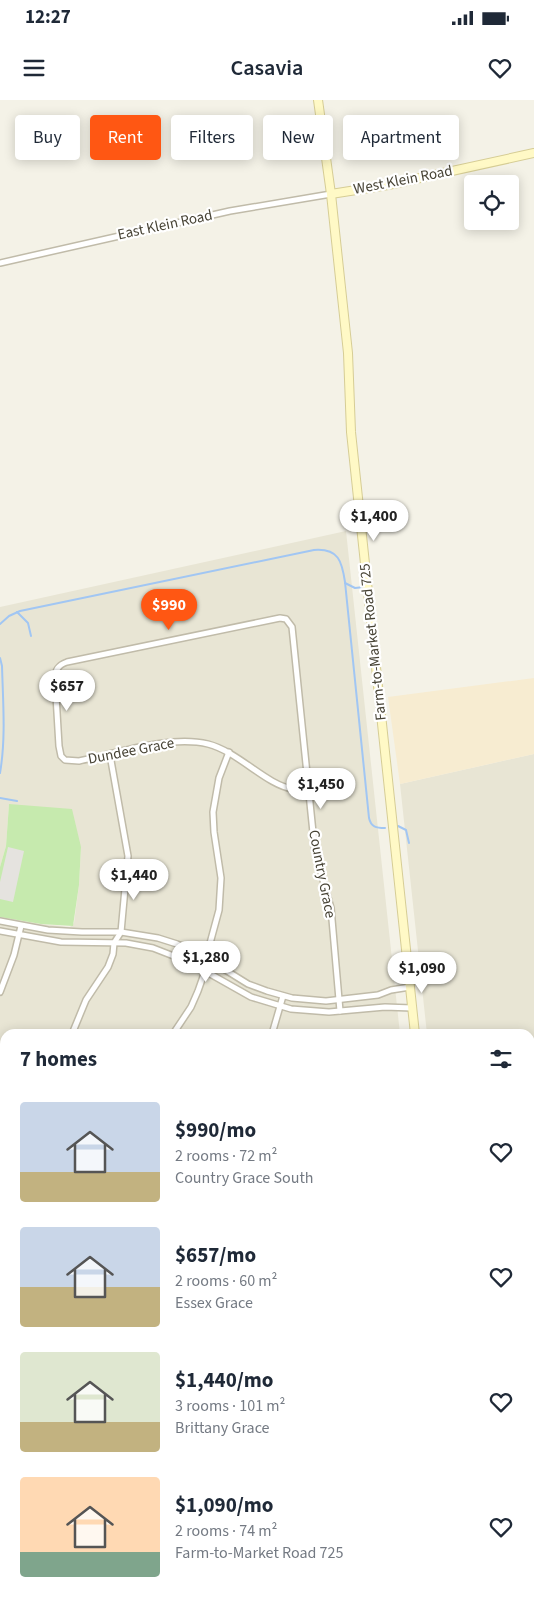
<!DOCTYPE html>
<html lang="en">
<head>
<meta charset="utf-8">
<style>
  :root { --surface:#fff; --page:#f2f2f3; --text:#1f2937; --muted:#747a83; --accent:#ff5713 }
  body { margin:0; font-family:"Source Sans 3",sans-serif; background:var(--page); color:var(--text); height:100vh; display:flex; flex-direction:column; font-size:19px; white-space:nowrap }
  * { box-sizing:border-box; margin:0 }
  p { font-size:16px; color:var(--muted) }
  .icon { flex:none; width:28px; height:28px; fill:none; stroke:currentColor; stroke-width:2; stroke-linecap:round; stroke-linejoin:round }
  .map { position:relative; flex:1; overflow:hidden }
  .drawer { position:absolute; left:0px; top:929px; width:535px; height:571px; display:flex; flex-direction:column; background:var(--surface); border-radius:15px 15px 0 0; box-shadow:0 2px 12px #0003 }
  .drawer>* { flex:none }
  .guide { position:absolute; left:15px; top:15px; width:505px; height:45px; display:flex; gap:10px }
  .fabs { position:absolute; left:464px; top:75px; display:grid; gap:10px }
  .fabs a { display:grid; place-items:center; width:55px; height:55px; border-radius:5px; background:var(--surface); box-shadow:0 2px 12px #0003; font-size:25px }
  .price { position:absolute; translate:-50% -42px; padding:0 11px; border-radius:18px; background:#fff; color:#222; font-size:16px; line-height:32px; filter:drop-shadow(0 1px 2px #0008) }
  .price::after { content:''; position:absolute; left:50%; top:30px; width:15px; height:11px; margin-left:-8px; background:inherit; clip-path:polygon(0 0,100% 0,50% 100%) }
  .price.current { background:var(--accent); color:#fff }
  ul { padding:0; list-style:none }
  li { display:flex; align-items:center; gap:15px; height:125px; padding:0 20px }
  li span { display:grid; place-items:center; flex:none; width:140px; height:100px; border-radius:5px; color:#555 }
  li>.icon { margin-inline-start:auto }
  span .icon { width:60px; height:60px; fill:#fffc; stroke-width:1 }
  li b { font-size:21px }
  h2 { display:flex; justify-content:space-between; align-items:center; height:60px; padding:0 20px; font-size:21px }
  .pill { padding:0 18px; border-radius:5px; background:var(--surface); box-shadow:0 2px 12px #0003; font-size:18px; line-height:45px }
  .pill.current { background:var(--accent); color:#fff }
  .status { display:flex; justify-content:space-between; align-items:center; height:35px; padding:0 25px; background:var(--surface); direction:ltr }
  .status svg { height:14px; fill:currentColor }
  header { display:flex; justify-content:space-between; align-items:center; height:65px; padding:0 20px; background:var(--surface); font-size:22px; font-weight:600 }
  .map>svg:first-child { display:block }
</style>
</head>
<body>
<div class="status"><b>12:27</b><svg viewBox="0 0 49 12"><path d="M0 12V9h3v3zM5 12V6h3v6zM10 12V3h3v9zM15 12V0h3v12zM26 1h20v11H26zM47 4h2v5h-2z"/></svg></div>
<header><svg class="icon" aria-label="menu" viewBox="0 0 24 24"><path d="M4 6h16M4 12h16M4 18h16"/></svg>Casavia<svg class="icon" aria-label="heart" viewBox="0 0 24 24"><path d="M12 20l-8-8c-3-5 5-10 8-4 3-6 11-1 8 4z"/></svg></header>
<div class="map">
<svg width="534" height="1499" viewBox="0 0 534 1499">
  <rect width="100%" height="100%" fill="#f4f2e7"/>
  <g fill="#e8e5d4">
    <polygon points="346,431 400,934 5,934 5,1495 0,1494 0,817 41,824 70,827 74,823 79,785 81,747 9,704 6,746 0,767 0,507"/>
    <polygon points="534,654 534,1007 530,1008 530,934 427,934 400,684"/>
    <polygon points="6,1495 367,1495 368,1499 38,1499"/>
  </g>
  <polygon fill="#f7ecd1" points="534,578 534,654 400,684 388,597"/>
  <polygon fill="#c6eaae" points="9,704 72,709 81,747 79,785 73,826 41,824 0,817 0,767 6,746"/>
  <polygon fill="#e5e3df" points="8,747 24,751 13,802 0,799 0,782"/>
  <g fill="none" stroke-linecap="round" stroke-linejoin="round">
    <g stroke="#a1c6f3" stroke-width="2">
      <polyline points="345,483 355,488 364,487"/>
      <polyline points="17,512 28,523 31,536"/>
      <path d="M0,524L9,516L20,511L314,450C339,448 342,462 345,482L369,718C371,727 376,728 385,728"/>
      <path d="M0,558L2,566C3,602 6,638 0,673"/>
      <polyline points="0,698 17,701"/>
      <polyline points="398,726 406,730 409,743"/>
      <polyline points="0,1079 5,1080"/>
    </g>
    <g stroke="#c0bba9" stroke-width="8">
      <g id="street">
        <polyline points="0,163 230,111 331,94"/>
        <path d="M308,688C303,688 298,689 293,689C266,685 239,652 208,644C170,635 117,653 79,661L65,660L61,656L59,646L55,579C55,570 58,565 67,562L280,518L286,519L292,527L315,752L331,808L340,911"/>
        <polyline points="0,821 48,830 82,832 121,832 158,838 177,844 198,853 248,884 267,891 292,898 326,901 378,895 391,890 410,887"/>
        <polyline points="0,831 61,842 126,843 153,848 189,862 251,897 291,909 329,912 385,907 412,908"/>
        <polyline points="0,892 14,855 21,826"/>
        <polyline points="72,934 86,900 108,867 113,854 114,843 121,832 128,756 110,655"/>
        <polyline points="173,934 191,907 198,891 205,871 206,858 219,810 221,778 214,732 213,712 219,678 229,652"/>
        <polyline points="272,934 283,896"/>
        <polyline points="0,1026 5,1027"/>
        <polyline points="0,1136 5,1136"/>
        <polyline points="530,1163 534,1162"/>
        <polyline points="0,1217 5,1216"/>
        <polyline points="0,1323 5,1323"/>
        <polyline points="275,1495 275,1499"/>
      </g>
    </g>
    <g stroke="#d6cd95" stroke-width="10">
      <g id="secondary">
        <polyline points="318,0 331,94 348,253 351,332 415,934"/>
        <polyline points="331,94 388,85 534,53"/>
        <polyline points="467,1495 467,1499"/>
      </g>
    </g>
    <use href="#street" stroke="#fff" stroke-width="5"/>
    <use href="#secondary" stroke="#fff9c6" stroke-width="8"/>
  </g>
  <g text-anchor="middle" dominant-baseline="central" stroke-width="4.5" stroke-linejoin="round" paint-order="stroke">
    <g font-size="15" fill="#474335" stroke="#fff">
      <text transform="translate(403 80) rotate(-11)">West Klein Road</text>
      <text transform="translate(165 125) rotate(-12)">East Klein Road</text>
      <text transform="translate(373 542) rotate(-96)">Farm-to-Market Road 725</text>
      <text transform="translate(131 651) rotate(-11)">Dundee Grace</text>
      <text transform="translate(322 774) rotate(79)">Country Grace</text>
    </g>
  </g>
</svg>
<div class="fabs">
<a><svg class="icon" aria-label="locate" viewBox="0 0 24 24"><circle cx="12" cy="12" r="6"/><path d="M12 2v4M12 18v4M2 12h4M18 12h4"/></svg></a>
</div>
<b class="price" style="left:374px;top:442px">$1,400</b>
<b class="price current" style="left:169px;top:531px">$990</b>
<b class="price" style="left:67px;top:612px">$657</b>
<b class="price" style="left:321px;top:710px">$1,450</b>
<b class="price" style="left:134px;top:801px">$1,440</b>
<b class="price" style="left:206px;top:883px">$1,280</b>
<b class="price" style="left:422px;top:894px">$1,090</b>
<div class="guide">
<a class="pill">Buy</a>
<a class="pill current">Rent</a>
<a class="pill">Filters</a>
<a class="pill">New</a>
<a class="pill">Apartment</a>
</div>
<section class="drawer">
<h2>7 homes<svg class="icon" aria-label="filters" viewBox="0 0 24 24"><path d="M4 7h16M4 17h16"/><circle cx="9" cy="7" r="2"/><circle cx="15" cy="17" r="2"/></svg></h2>
<ul>
<li><span style="background:linear-gradient(#c9d6e8 70%,#c2b280 0)"><svg class="icon" aria-label="home" viewBox="0 0 24 24"><path d="M3 11l9-7 9 7M6 9v11h12V9"/></svg></span><div><b>$990/mo</b><p>2 rooms · 72 m²</p><p>Country Grace South</p></div><svg class="icon" aria-label="heart" viewBox="0 0 24 24"><path d="M12 20l-8-8c-3-5 5-10 8-4 3-6 11-1 8 4z"/></svg></li>
<li><span style="background:linear-gradient(#c9d6e8 60%,#c2b280 0)"><svg class="icon" aria-label="home" viewBox="0 0 24 24"><path d="M3 11l9-7 9 7M6 9v11h12V9"/></svg></span><div><b>$657/mo</b><p>2 rooms · 60 m²</p><p>Essex Grace</p></div><svg class="icon" aria-label="heart" viewBox="0 0 24 24"><path d="M12 20l-8-8c-3-5 5-10 8-4 3-6 11-1 8 4z"/></svg></li>
<li><span style="background:linear-gradient(#dfe7d0 70%,#c2b280 0)"><svg class="icon" aria-label="home" viewBox="0 0 24 24"><path d="M3 11l9-7 9 7M6 9v11h12V9"/></svg></span><div><b>$1,440/mo</b><p>3 rooms · 101 m²</p><p>Brittany Grace</p></div><svg class="icon" aria-label="heart" viewBox="0 0 24 24"><path d="M12 20l-8-8c-3-5 5-10 8-4 3-6 11-1 8 4z"/></svg></li>
<li><span style="background:linear-gradient(#ffd9b3 75%,#7fa58c 0)"><svg class="icon" aria-label="home" viewBox="0 0 24 24"><path d="M3 11l9-7 9 7M6 9v11h12V9"/></svg></span><div><b>$1,090/mo</b><p>2 rooms · 74 m²</p><p>Farm-to-Market Road 725</p></div><svg class="icon" aria-label="heart" viewBox="0 0 24 24"><path d="M12 20l-8-8c-3-5 5-10 8-4 3-6 11-1 8 4z"/></svg></li>
</ul>
</section>
</div>
</body>
</html>
